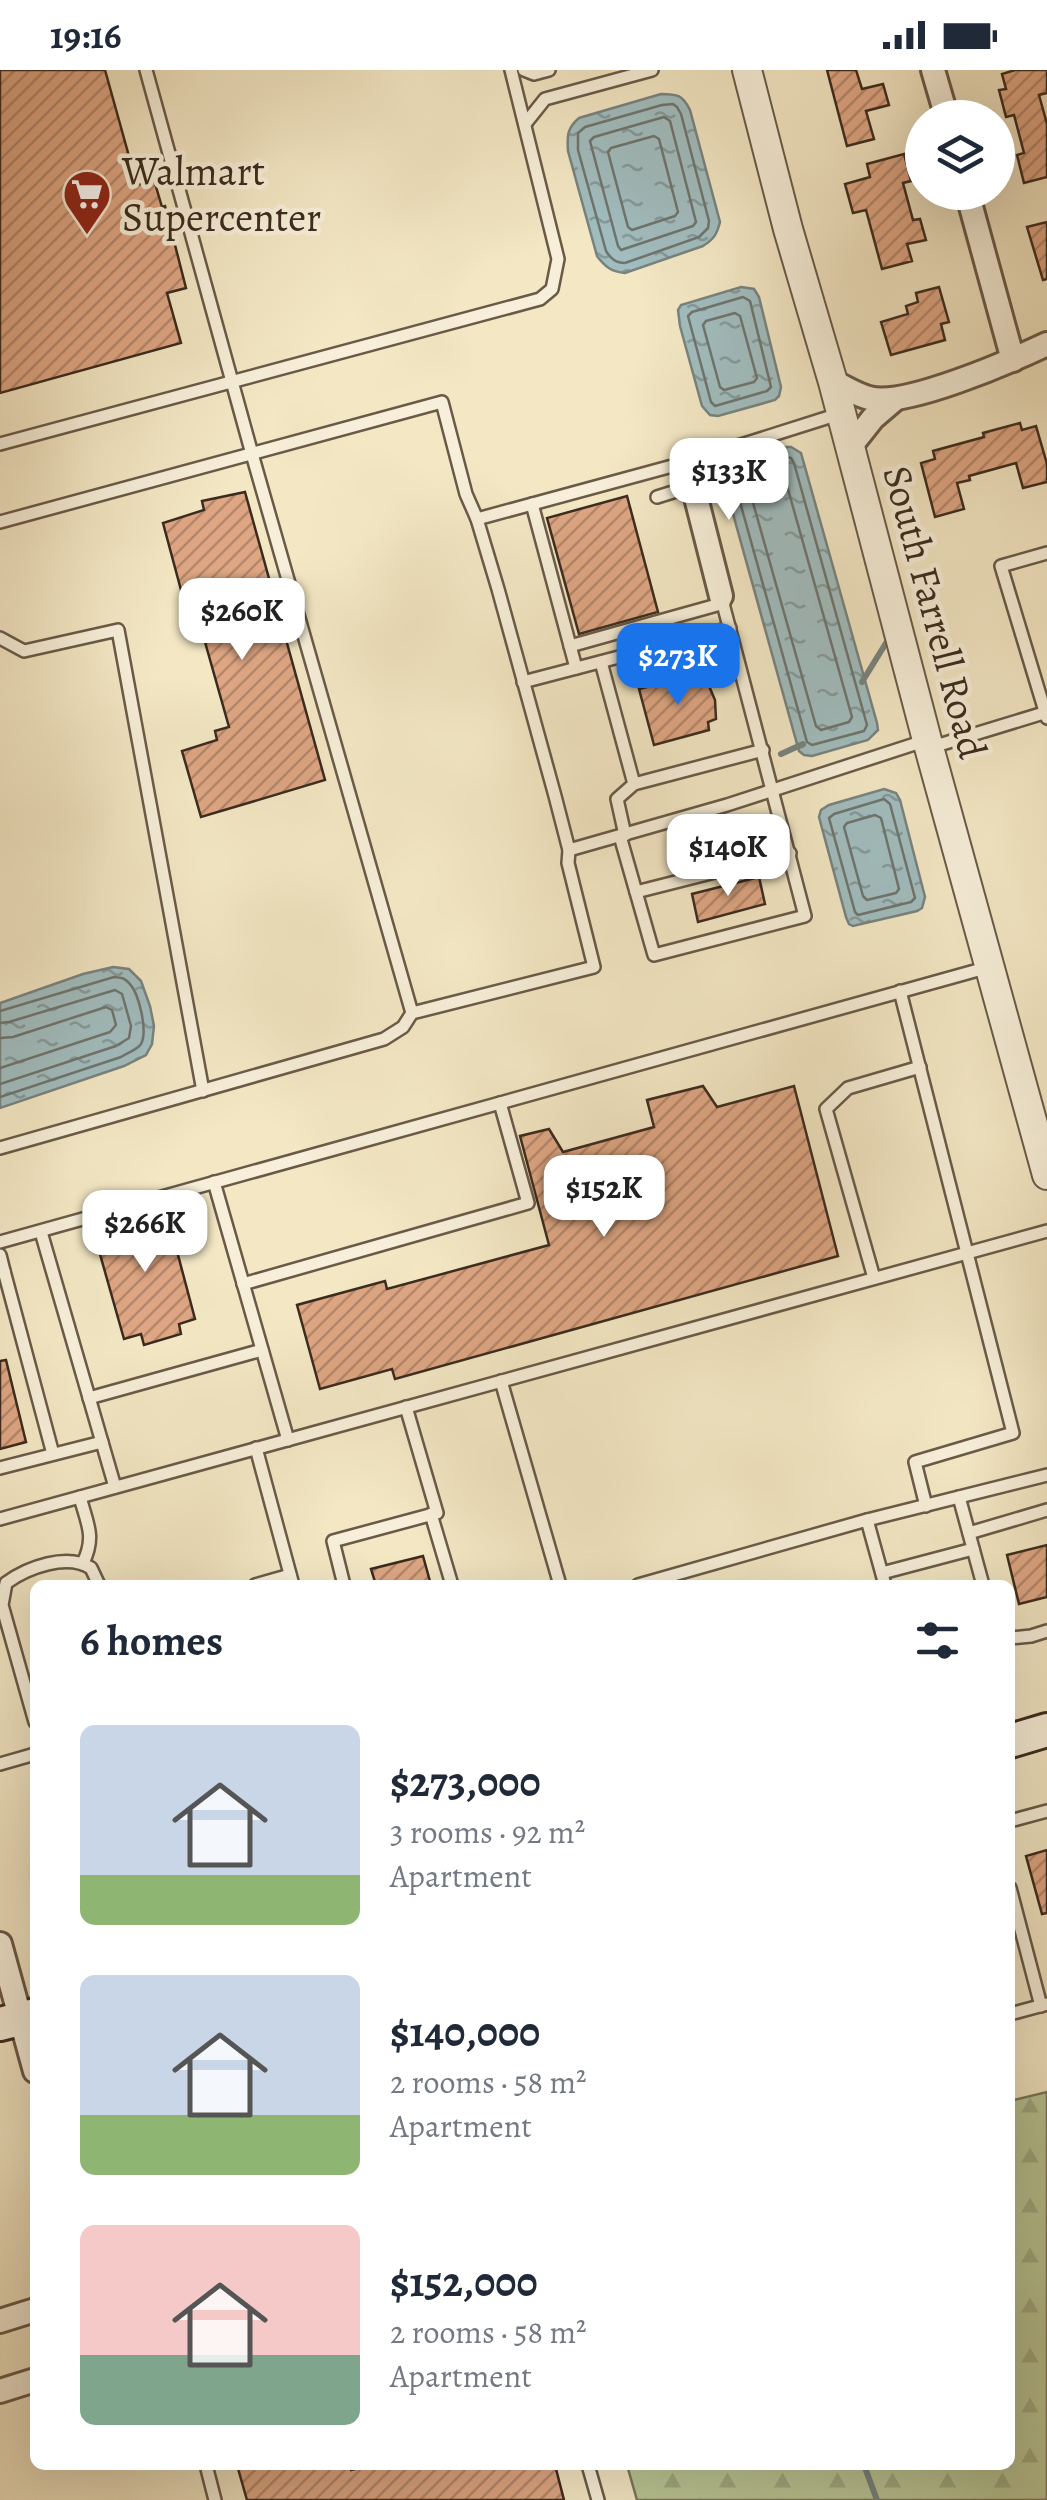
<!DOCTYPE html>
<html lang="en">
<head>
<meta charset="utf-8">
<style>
  :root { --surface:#fff; --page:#f2f2f3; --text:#1f2937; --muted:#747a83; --accent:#1a73e8 }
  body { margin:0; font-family:Alegreya,serif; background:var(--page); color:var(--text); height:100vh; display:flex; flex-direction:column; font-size:38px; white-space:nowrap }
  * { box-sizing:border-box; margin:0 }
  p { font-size:32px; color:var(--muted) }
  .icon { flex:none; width:55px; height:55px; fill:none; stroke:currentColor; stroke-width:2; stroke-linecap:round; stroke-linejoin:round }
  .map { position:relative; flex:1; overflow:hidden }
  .details { position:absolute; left:30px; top:1510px; width:985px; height:890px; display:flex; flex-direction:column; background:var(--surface); border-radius:15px; box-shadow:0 10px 40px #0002 }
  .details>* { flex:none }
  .buttons { position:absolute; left:905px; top:30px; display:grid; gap:20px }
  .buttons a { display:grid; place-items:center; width:110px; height:110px; border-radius:50%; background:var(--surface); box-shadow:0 10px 40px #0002; font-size:50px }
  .price { position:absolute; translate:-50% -85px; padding:0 22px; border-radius:20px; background:#fff; color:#222; font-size:32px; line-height:65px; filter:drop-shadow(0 2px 5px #0008) }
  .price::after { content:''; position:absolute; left:50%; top:60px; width:30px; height:22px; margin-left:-15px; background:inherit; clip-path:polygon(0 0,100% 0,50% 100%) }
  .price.active { background:var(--accent); color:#fff }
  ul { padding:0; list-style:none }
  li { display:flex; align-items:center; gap:30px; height:250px; padding:0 50px }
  li span { display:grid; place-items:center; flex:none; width:280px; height:200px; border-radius:15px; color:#555 }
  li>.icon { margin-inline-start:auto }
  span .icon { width:120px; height:120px; fill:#fffc; stroke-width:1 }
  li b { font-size:42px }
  h2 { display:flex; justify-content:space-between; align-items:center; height:120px; padding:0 50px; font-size:42px }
  .status { display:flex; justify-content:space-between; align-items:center; height:70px; padding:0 50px; background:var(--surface); direction:ltr }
  .status svg { height:28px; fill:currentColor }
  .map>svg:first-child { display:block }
</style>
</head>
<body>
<div class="status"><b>19:16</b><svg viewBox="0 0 49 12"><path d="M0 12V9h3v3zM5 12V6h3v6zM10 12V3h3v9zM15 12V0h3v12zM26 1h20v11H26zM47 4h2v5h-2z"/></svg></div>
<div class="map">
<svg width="1047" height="2430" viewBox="0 0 1047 2430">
  <defs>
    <pattern id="forest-firs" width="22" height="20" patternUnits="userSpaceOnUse" patternTransform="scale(2.5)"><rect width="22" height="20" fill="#b9c696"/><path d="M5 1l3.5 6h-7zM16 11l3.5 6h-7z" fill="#a0aa81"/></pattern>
    <pattern id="water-ripples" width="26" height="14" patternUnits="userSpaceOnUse" patternTransform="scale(2.5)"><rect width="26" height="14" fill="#a1bdbf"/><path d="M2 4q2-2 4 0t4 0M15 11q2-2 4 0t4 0" fill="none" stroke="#849a9b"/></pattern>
    <pattern id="building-hatch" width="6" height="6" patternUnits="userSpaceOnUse" patternTransform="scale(2.5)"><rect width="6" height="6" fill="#dea683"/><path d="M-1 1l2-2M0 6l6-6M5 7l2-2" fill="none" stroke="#b5876b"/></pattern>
  </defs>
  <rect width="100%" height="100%" fill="#f3e7c4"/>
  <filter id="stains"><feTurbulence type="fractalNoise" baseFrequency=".002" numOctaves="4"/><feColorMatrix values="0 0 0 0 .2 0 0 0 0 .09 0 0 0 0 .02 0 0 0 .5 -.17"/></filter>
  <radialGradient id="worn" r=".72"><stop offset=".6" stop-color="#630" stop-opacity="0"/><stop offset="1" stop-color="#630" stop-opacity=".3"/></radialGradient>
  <polygon fill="url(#forest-firs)" stroke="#7a785a" stroke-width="2.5" points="1047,2022 1047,2430 637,2430 627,2395 1010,2395 1010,2031"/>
  <g fill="url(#water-ripples)" stroke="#78837f" stroke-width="2.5">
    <path d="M661,24C677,24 683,25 690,40L720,152C717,164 714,169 703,176L625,203C612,202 605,197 597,186L568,81C567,66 567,58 579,48Z"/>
    <polygon points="741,217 754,219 759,227 781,317 779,326 775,330 718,346 710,345 702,336 680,256 678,240 681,235"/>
    <polygon points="784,377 791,377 801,383 877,653 878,660 868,670 812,686 804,685 799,681 723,408 725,396 730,392"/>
    <polygon points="884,719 896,723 900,730 925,827 922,838 917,841 853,856 849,854 846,847 819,747 821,740 829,735"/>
    <polygon points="113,897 129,899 141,911 150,936 154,956 152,974 146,985 124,996 0,1038 0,933 83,904"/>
  </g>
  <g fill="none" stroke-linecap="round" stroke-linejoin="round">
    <g stroke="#6e746e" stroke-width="2.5">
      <path d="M673,34L677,37L681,44L709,151L708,158L699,167L625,193C616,193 611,189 606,181L578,80V63L585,57L662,35Z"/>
      <polygon points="664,47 670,51 696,152 693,156 621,180 618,176 590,71 594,67"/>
      <polygon points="654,66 659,69 678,142 675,146 632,160 628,157 608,82 611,78"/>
      <polygon points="743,227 750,231 771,317 767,321 715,336 711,332 688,246 692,242"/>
      <polygon points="735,243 740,246 757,308 754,312 724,320 720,317 703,255 706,251"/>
      <polygon points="785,387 791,388 794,393 867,655 864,661 812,675 807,672 733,407 736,400"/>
      <polygon points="778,402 784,405 852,647 849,652 821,660 816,656 748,415 751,409"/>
      <polygon points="884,729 890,734 915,828 911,832 858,845 855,842 829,748 834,744"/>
      <polygon points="875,745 881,748 899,819 896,823 867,830 863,826 844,757 847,753"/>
      <path d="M0,941L114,907C122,908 123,907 129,913C139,923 148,961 141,974C137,980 127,983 121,987L0,1027"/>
      <polyline points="0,953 9,952 115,920 122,924 131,956 129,968 116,976 0,1014"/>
      <polyline points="0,968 13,967 106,937 112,940 116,955 110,962 0,998"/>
    </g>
    <g stroke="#78837f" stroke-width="6">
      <polyline points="862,612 886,573"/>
      <polyline points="781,684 803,674"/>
      <polyline points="864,2395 877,2430"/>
    </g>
  </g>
  <g fill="url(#building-hatch)" stroke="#3b2b1e" stroke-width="2.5">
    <polygon points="0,0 105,0 137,115 154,110 162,137 165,136 186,218 167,223 181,273 0,323"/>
    <polygon points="827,0 856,0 862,19 883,14 889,35 866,41 874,69 847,76"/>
    <polygon points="1015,0 1047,0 1047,23 1039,25 1047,54 1047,107 1024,113 1017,85 1024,83 1014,45 1006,47 999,20 1006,19 1002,4"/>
    <polygon points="904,84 911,111 903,113 913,150 920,149 926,170 907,174 912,191 882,199 866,140 853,143 845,114 870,107 867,94"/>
    <polygon points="1047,152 1047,209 1043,210 1027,157"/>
    <polygon points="939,217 949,252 941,254 945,270 891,285 881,252 908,244 906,236 918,232 916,223"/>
    <polygon points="1020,353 1022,360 1036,356 1047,394 1047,412 1023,418 1016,393 969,406 970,410 957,413 964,439 935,447 921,393 935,389 933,381 984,367 983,363"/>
    <polygon points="245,422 325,710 201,747 182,681 217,670 215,661 229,657 190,519 181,520 163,453 204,440 202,431"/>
    <polygon points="627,426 658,542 579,564 547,448"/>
    <polygon points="698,604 700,610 706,609 715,630 716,649 708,652 709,660 654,675 639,619"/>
    <polygon points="759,807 765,834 698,852 692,824"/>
    <polygon points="703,1016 717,1037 794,1016 838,1186 395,1309 392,1299 320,1319 297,1235 385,1211 387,1219 549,1175 520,1066 549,1059 563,1082 654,1057 647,1030"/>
    <polygon points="165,1136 195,1249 179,1254 181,1264 144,1275 141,1264 124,1269 92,1156"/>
    <polygon points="6,1290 26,1372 0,1379 0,1291"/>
    <polygon points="1047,1475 1047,1527 1019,1534 1007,1485"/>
    <polygon points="423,1486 431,1515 376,1515 371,1499"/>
    <polygon points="1047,1780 1047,1843 1042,1844 1026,1786"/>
    <polygon points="237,2395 350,2395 351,2400 372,2395 555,2395 564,2430 247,2430"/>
  </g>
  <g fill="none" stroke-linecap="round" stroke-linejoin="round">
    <g stroke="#695a48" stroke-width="16">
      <g id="service">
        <polyline points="146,0 252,384 412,943"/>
        <polyline points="524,0 534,4 549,0"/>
        <polyline points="525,54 545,29 652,0"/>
        <polyline points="0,374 540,229 552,219 558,189 511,0"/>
        <polyline points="657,427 692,416"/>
        <polyline points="532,434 576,598"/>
        <polyline points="477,449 687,392 842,343"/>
        <polyline points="0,452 442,332 466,424 477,449 498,519 555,726 569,780 568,793 594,897 412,943 403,957 384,969 0,1078"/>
        <polyline points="1047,483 1001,496 1047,648"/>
        <polyline points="0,568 24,581 118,560 203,1021"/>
        <polyline points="570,576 724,533"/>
        <polyline points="601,592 634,714"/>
        <polyline points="523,612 730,558"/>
        <polyline points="929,678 1047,642"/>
        <polyline points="625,765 617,729 634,714 763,680"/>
        <polyline points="620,766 654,885 805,846 721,526"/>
        <polyline points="569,780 727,735 927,670"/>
        <polyline points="636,822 790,783"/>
        <polyline points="900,921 1013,1363 915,1392 926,1436"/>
        <polyline points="214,1112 288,1370"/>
        <polyline points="41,1162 115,1417"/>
        <polyline points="0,1172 989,897"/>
        <polyline points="0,1185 4,1201 0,1202"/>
        <polyline points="4,1201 53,1384"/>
        <polyline points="874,1208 826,1039 848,1018 920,997"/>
        <polyline points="243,1214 528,1133 500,1033"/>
        <polyline points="501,1311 560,1515"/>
        <polyline points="89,1328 262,1280"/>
        <polyline points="256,1378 293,1515"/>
        <polyline points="0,1398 102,1372"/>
        <path d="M80,1427C87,1454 96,1466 83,1493"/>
        <polyline points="959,1427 983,1515"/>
        <polyline points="431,1444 452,1515"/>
        <polyline points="0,1449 1047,1161"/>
        <polyline points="867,1450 885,1515"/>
        <polyline points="969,1463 1047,1440"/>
        <polyline points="882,1503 973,1479"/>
        <polyline points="255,1515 290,1505"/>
        <polyline points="344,1515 333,1471 437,1443 406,1337"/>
        <polyline points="638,1515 867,1450 1047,1405"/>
        <polyline points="1010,1568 1031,1566 1047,1561"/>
        <path d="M35,1652L2,1535L6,1513C28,1497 67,1483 91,1498L99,1515"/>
        <polyline points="0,1694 35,1684"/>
        <polyline points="1010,1751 1047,1741"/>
        <polyline points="1010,1818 1041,1936"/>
        <polyline points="1010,1944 1047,1934"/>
        <polyline points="206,2395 215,2430"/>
        <polyline points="588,2395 598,2430"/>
      </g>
    </g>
    <g stroke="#695a48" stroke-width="28">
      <g id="minor">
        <polyline points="933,0 947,48"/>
        <polyline points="967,122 1013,290"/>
        <path d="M833,312C845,317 857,325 869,328C904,338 1011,291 1047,274"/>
        <polyline points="850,377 873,348 894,330"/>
        <polyline points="687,392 721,526"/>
        <polyline points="0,1874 35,2001"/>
        <polyline points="0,2251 35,2240"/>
        <polyline points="0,2321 35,2310"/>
      </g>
    </g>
    <g stroke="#695a48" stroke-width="32">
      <polyline id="tertiary" points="747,0 788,159 833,312 927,670 1047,1105"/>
    </g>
    <g stroke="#3b2b1e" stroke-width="38">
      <g id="secondary">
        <polyline points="1010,1671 1047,1660"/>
        <polyline points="0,1954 35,1945"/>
      </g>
    </g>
    <use href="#service" stroke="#f7efd9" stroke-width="11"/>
    <use href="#minor" stroke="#f7efd9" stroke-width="22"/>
    <use href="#tertiary" stroke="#f7efd9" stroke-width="28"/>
    <use href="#secondary" stroke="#f7efd9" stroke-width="32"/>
  </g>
  <defs>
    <g id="supermarket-pin" transform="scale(2.5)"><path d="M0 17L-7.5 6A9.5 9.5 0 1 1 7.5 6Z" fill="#8f2418" stroke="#f7efd9"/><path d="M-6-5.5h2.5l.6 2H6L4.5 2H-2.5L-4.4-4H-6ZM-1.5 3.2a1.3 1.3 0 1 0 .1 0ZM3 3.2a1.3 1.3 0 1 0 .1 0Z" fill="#fff"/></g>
  </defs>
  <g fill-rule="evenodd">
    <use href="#supermarket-pin" x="87" y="124"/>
  </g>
  <g text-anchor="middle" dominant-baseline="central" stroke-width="9" stroke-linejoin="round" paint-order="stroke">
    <g font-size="40" fill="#3b2b1e" stroke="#f7efd9" text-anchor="start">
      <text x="122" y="101">Walmart<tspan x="122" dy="46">Supercenter</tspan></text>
    </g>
    <g font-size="40" fill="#3b2b1e" stroke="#f7efd9">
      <text transform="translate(935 542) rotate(75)">South Farrell Road</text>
    </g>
  </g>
  <rect width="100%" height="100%" filter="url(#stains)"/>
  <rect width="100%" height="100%" fill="url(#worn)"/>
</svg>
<div class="buttons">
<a><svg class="icon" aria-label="layers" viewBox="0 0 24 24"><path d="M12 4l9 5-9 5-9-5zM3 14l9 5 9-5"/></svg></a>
</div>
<b class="price" style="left:729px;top:453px">$133K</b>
<b class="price" style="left:242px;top:593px">$260K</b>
<b class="price active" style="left:678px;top:638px">$273K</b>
<b class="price" style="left:728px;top:829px">$140K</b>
<b class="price" style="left:604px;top:1170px">$152K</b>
<b class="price" style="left:145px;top:1205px">$266K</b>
<section class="details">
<h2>6 homes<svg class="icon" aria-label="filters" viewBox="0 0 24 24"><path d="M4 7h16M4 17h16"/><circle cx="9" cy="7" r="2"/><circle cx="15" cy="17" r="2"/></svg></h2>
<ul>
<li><span style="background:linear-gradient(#c9d6e8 75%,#8fb573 0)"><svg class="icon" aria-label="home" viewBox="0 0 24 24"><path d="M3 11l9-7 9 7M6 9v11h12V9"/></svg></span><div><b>$273,000</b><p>3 rooms · 92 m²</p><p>Apartment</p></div></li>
<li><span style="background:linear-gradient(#c9d6e8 70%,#8fb573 0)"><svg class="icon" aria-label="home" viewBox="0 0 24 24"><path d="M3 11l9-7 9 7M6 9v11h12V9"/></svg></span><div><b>$140,000</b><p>2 rooms · 58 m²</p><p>Apartment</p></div></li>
<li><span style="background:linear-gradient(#f6c9c9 65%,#7fa58c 0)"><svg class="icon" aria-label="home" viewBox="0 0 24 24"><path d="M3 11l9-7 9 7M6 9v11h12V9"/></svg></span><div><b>$152,000</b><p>2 rooms · 58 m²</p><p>Apartment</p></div></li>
</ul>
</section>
</div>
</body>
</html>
